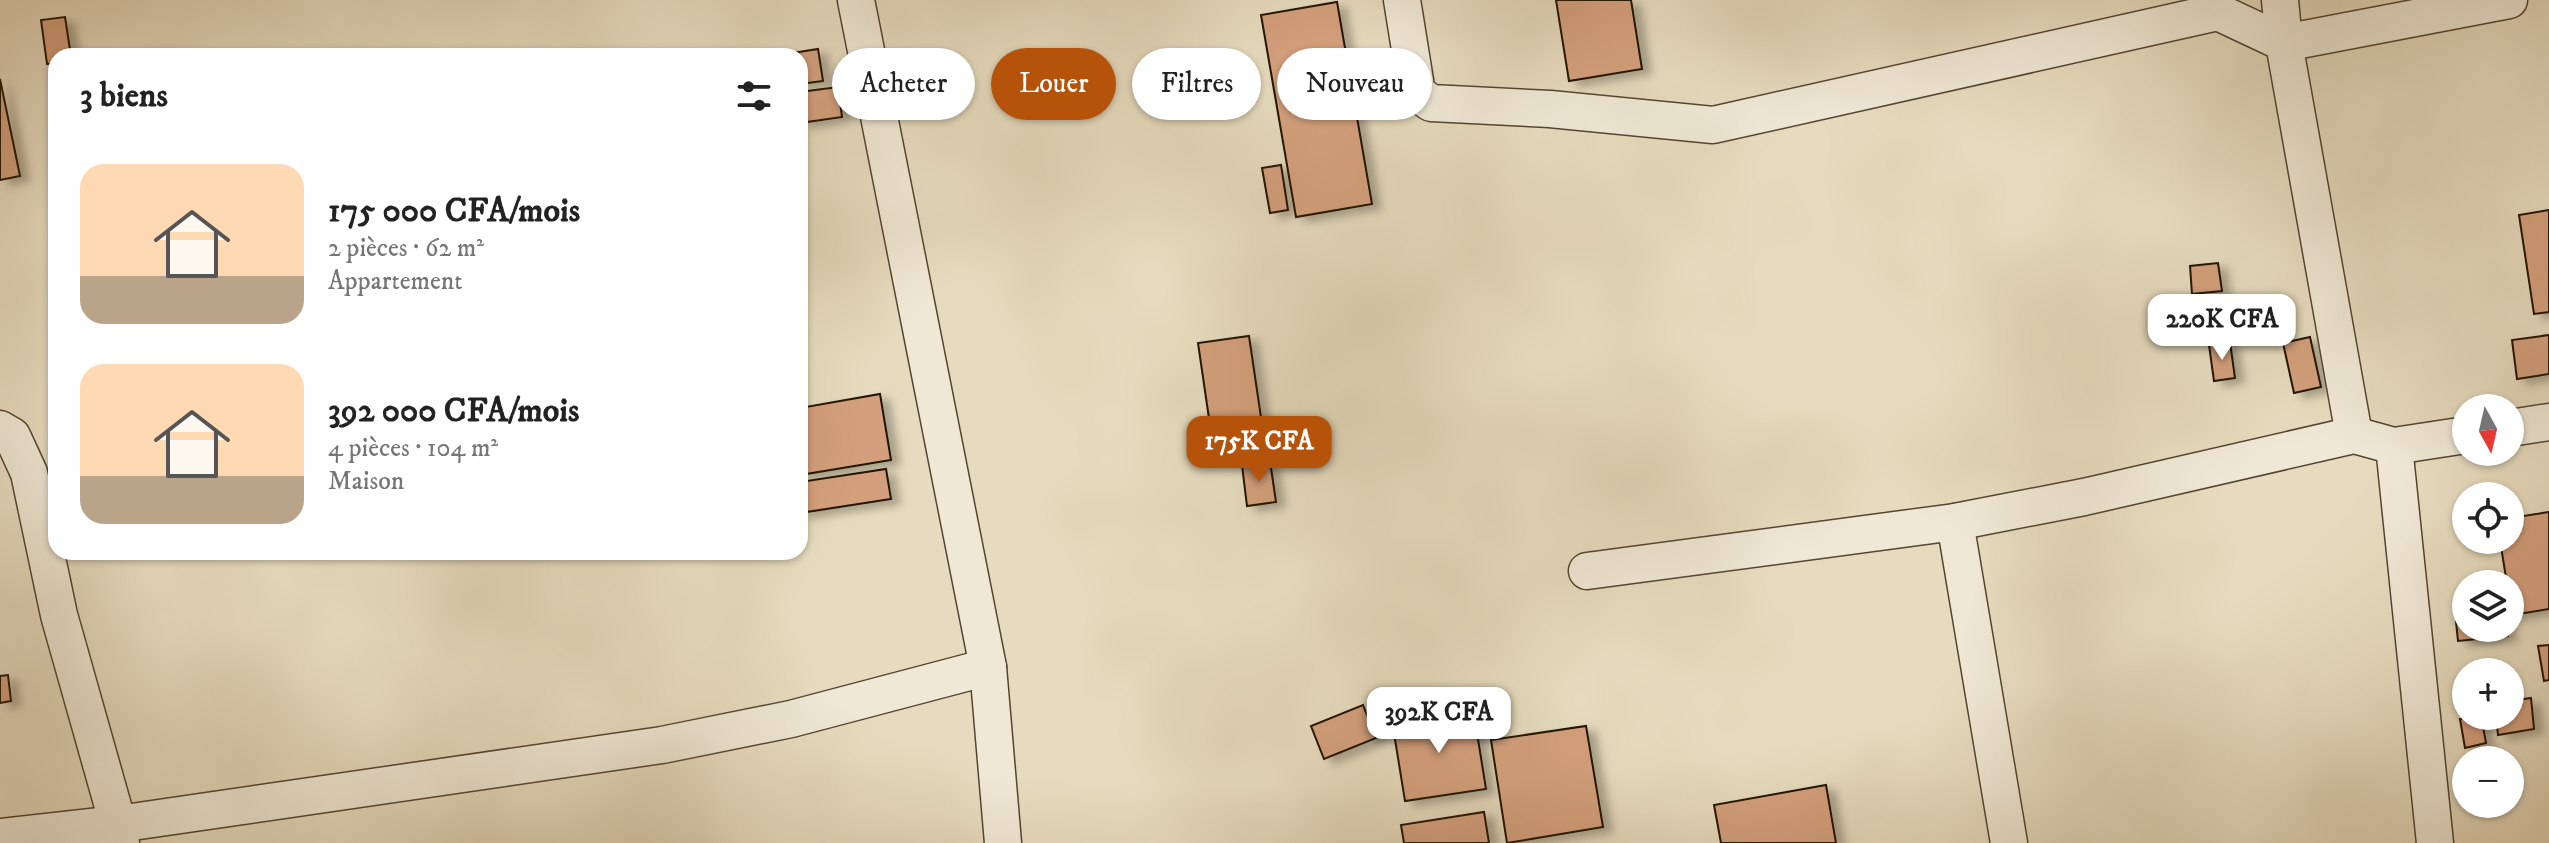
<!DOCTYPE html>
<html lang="fr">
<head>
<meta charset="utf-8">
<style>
  :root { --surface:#fff; --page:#f2f2f2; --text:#222; --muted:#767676; --accent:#b45309 }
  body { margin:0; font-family:"IM FELL DW Pica",serif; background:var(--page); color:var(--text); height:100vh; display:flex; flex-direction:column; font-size:30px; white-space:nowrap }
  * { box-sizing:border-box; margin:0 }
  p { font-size:26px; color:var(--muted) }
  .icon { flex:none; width:44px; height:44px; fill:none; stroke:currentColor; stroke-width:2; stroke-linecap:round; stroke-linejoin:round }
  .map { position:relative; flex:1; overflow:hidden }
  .drawer { position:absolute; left:48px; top:48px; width:760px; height:512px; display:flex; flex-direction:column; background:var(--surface); border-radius:24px; box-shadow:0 2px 6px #0004 }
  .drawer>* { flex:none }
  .banner { position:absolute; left:832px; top:48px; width:760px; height:72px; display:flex; gap:16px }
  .needle { width:52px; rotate:172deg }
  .controls { position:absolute; left:2452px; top:394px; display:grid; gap:16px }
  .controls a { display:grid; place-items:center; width:72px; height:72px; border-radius:50%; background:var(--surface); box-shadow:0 2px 6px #0004; font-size:40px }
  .price { position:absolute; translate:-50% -68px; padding:0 18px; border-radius:16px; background:#fff; color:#222; font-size:26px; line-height:52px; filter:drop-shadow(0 2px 4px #0008) }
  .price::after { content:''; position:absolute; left:50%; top:48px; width:24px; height:18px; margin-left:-12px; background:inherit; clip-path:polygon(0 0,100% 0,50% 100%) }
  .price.selected { background:var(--accent); color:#fff }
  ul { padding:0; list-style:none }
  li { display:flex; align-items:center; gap:24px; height:200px; padding:0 32px }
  li span { display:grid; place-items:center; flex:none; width:224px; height:160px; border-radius:24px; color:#555 }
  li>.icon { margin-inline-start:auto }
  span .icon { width:96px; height:96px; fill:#fffc; stroke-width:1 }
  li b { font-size:34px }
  h2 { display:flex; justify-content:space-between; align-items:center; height:96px; padding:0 32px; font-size:34px }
  .tag { padding:0 28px; border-radius:36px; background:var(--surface); box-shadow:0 2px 6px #0004; font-size:28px; line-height:72px }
  .tag.selected { background:var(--accent); color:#fff }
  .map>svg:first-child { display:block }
</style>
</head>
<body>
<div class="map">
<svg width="2549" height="843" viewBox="0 0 2549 843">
  <defs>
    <filter id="shadow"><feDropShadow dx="9" dy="5" stdDeviation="4" flood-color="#0004"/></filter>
  </defs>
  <rect width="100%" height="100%" fill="#e6dbbe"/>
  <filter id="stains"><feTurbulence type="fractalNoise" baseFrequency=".0025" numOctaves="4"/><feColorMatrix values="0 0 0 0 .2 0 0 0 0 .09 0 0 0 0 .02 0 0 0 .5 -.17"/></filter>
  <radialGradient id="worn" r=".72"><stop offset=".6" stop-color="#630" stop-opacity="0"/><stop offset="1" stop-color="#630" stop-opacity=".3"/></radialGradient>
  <g fill="#d39f7c" stroke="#231303" stroke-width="2" filter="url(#shadow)">
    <polygon points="1556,0 1631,0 1642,69 1569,81"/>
    <polygon points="1337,2 1372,204 1296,217 1261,15"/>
    <polygon points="65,17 71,56 56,56 56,63 47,64 41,20"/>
    <polygon points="818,49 823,81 800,84 800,56 780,55"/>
    <polygon points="0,79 20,176 0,180"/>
    <polygon points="838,87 842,117 800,123 800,92"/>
    <polygon points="1281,165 1288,210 1270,213 1262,168"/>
    <polygon points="2549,210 2549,312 2534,314 2519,215"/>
    <polygon points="2218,263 2222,291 2192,294 2190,266"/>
    <polygon points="2549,335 2549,374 2517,379 2512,340"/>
    <polygon points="1249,336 1263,431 1212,439 1198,343"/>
    <polygon points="2310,337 2321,387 2294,393 2283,343"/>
    <polygon points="2230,342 2235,378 2214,381 2209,345"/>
    <polygon points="880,394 891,460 800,475 800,408"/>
    <polygon points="1270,461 1276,502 1247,506 1242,465"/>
    <polygon points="886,469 891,499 800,513 800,482"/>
    <polygon points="2549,512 2549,609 2512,615 2510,584 2507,584 2500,540 2510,540 2510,518"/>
    <polygon points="2466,611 2466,628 2507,628 2508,636 2458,641 2455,612"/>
    <polygon points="2549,645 2549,680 2544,681 2538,646"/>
    <polygon points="8,675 11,701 0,703 0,676"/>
    <polygon points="2531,698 2534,729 2498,735 2496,716 2510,716 2510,701"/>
    <polygon points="1363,705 1376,738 1324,759 1311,726"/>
    <polygon points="1473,708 1486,789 1405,801 1392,721"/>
    <polygon points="2481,716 2486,743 2465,748 2460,719"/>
    <polygon points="1586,726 1603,827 1507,843 1491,740"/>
    <polygon points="1826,785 1836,843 1721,843 1714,805"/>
    <polygon points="1484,812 1489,843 1404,843 1401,825"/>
  </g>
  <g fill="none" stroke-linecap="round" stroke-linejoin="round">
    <g stroke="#544532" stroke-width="39">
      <g id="street">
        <polyline points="856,0 988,667 1003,843"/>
        <polyline points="1402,0 1417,93 1431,103 1550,109 1713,125 2218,12 2284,43 2509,0"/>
        <polyline points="2280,0 2284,43 2354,435"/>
        <polyline points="2510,428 2549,422"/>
        <polyline points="0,429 12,436 29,473 59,615 118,824 121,843"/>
        <polyline points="2394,446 2435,843"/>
        <polyline points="1955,522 2009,843"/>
        <polyline points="1587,571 1955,522 2084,497 2354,435 2394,446 2466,435"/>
        <polyline points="0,837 118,824 662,745 791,719 988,667"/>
      </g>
    </g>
    <use href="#street" stroke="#efe8d5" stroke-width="36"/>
  </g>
  <rect width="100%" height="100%" filter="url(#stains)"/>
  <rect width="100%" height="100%" fill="url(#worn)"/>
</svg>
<div class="controls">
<a><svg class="needle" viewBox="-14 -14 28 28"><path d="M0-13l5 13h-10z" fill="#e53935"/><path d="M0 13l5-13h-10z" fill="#767676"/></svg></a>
<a><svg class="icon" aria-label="locate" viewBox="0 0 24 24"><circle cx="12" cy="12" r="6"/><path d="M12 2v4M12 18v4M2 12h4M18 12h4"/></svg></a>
<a><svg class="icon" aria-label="layers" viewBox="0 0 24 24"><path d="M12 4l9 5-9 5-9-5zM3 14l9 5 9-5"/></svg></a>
<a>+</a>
<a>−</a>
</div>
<b class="price" style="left:2222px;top:362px">220K CFA</b>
<b class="price selected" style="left:1259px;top:484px">175K CFA</b>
<b class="price" style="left:1439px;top:755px">392K CFA</b>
<div class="banner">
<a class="tag">Acheter</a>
<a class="tag selected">Louer</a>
<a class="tag">Filtres</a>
<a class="tag">Nouveau</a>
</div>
<section class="drawer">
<h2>3 biens<svg class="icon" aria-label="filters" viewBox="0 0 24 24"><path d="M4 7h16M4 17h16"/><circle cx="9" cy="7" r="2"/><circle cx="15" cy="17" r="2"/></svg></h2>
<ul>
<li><span style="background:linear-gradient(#ffd9b3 70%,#b9a48a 0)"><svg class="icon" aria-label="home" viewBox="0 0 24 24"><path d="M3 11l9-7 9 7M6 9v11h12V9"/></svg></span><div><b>175 000 CFA/mois</b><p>2 pièces · 62 m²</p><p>Appartement</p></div></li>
<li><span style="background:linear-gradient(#ffd9b3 70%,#b9a48a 0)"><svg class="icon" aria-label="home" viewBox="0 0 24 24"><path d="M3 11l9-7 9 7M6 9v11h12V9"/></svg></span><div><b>392 000 CFA/mois</b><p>4 pièces · 104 m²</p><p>Maison</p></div></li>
</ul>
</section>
</div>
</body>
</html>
